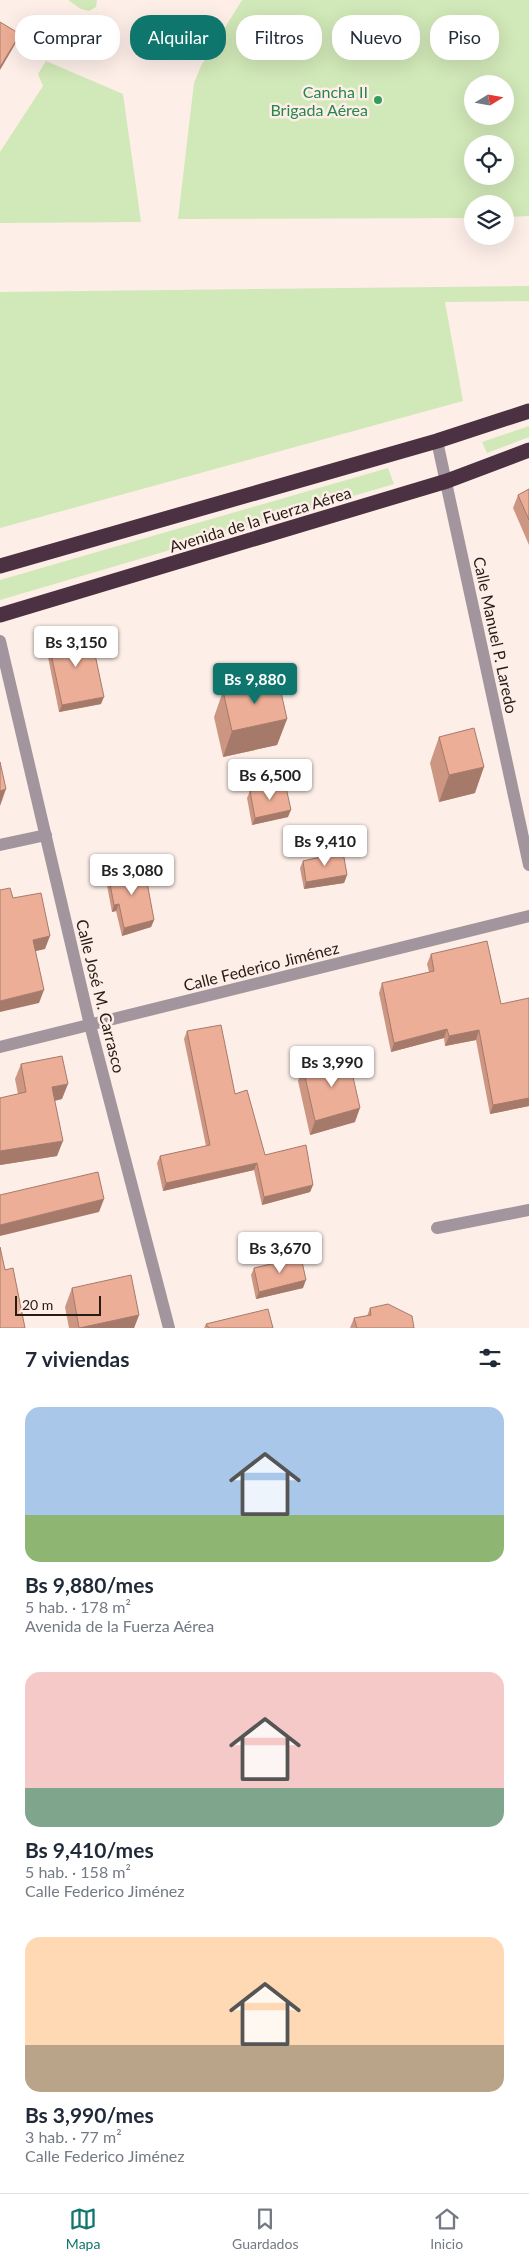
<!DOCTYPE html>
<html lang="es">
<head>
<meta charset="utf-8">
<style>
  :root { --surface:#fff; --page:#f6f6f7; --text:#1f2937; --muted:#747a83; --line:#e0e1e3; --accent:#0f766e }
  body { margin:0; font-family:Lato,sans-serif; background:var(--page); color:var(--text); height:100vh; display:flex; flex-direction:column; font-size:19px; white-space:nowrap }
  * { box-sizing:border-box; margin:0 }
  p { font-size:16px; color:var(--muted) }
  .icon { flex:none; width:28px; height:28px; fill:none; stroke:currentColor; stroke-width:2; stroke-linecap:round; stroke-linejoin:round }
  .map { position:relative; height:1328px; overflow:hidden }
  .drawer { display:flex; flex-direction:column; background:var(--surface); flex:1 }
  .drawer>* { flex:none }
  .hud { position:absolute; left:15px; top:15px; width:500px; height:45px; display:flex; gap:10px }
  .needle { width:32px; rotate:79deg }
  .tools { position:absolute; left:464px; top:75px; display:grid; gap:10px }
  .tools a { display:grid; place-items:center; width:50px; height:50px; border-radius:50%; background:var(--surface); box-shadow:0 5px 20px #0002; font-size:25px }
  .scale { position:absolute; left:15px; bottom:12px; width:86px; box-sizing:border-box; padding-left:5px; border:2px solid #271b16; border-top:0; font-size:14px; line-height:18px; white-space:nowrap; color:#271b16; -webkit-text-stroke:4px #fdeee8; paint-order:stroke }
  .price { position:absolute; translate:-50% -42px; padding:0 11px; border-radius:5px; background:#fff; color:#222; font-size:16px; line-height:32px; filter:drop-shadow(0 1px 2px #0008) }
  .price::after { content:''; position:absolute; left:50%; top:30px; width:15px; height:11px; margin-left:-8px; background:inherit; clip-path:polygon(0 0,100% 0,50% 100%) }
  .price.active { background:var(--accent); color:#fff }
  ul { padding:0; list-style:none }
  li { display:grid; align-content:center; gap:10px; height:265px; padding:0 25px }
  li span { display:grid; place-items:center; height:155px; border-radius:15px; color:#555 }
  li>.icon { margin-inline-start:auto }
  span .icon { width:90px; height:90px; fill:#fffc; stroke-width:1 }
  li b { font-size:21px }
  h2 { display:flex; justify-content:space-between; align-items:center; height:60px; padding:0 25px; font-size:21px }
  .tag { padding:0 18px; border-radius:20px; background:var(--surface); box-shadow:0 5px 20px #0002; font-size:18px; line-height:45px }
  .tag.active { background:var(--accent); color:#fff }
  .menu { display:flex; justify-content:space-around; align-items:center; height:70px; border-top:1px solid var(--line); background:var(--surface); font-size:14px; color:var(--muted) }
  .menu a { display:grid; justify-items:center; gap:2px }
  .menu .active { color:var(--accent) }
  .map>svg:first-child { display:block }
</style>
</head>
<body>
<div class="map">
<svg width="529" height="1328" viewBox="0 0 529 1328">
  <rect width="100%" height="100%" fill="#fdeee8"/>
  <g fill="#d1e8b8" fill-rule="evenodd">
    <polygon points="68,0 97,0 96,7 89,11 81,9"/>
    <path d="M242,0H529V216L505,217V204H472V218L178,219L194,83L201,66ZM472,84H505V116H472ZM472,144H505V176H472Z"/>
    <polygon points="46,61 123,94 141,222 0,223 0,152 43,86 38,74"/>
    <polygon points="529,286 529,301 445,302 463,401 0,528 0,292"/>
    <polygon points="529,426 529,437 487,453 482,442"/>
    <polygon points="388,468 394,484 0,600 0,580"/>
  </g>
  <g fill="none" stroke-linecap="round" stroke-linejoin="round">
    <g stroke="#a3959d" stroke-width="12">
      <polyline points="437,441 529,865"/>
      <polyline points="0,641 90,1025 169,1328"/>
      <polyline points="0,845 46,835"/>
      <polyline points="0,1047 529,916"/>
      <polyline points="437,1228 529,1210"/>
    </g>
    <g stroke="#4b3141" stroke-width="15">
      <polyline points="0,566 437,441 529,411"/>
      <polyline points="0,615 447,481 529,450"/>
    </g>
  </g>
  <g fill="#cc9682">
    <polygon points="529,489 529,545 513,508 518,495"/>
    <polygon points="48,640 101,704 59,712 46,647"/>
    <polygon points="223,691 287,719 277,745 223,757 214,717"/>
    <polygon points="439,737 475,793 439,802 430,763"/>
    <polygon points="250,791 288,817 252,825 247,798"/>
    <polygon points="303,861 347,875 344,883 304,889 300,868"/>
    <polygon points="108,873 154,920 151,927 122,936 116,911 112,912 106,880"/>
    <polygon points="431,954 501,1004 529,1106 490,1114 476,1040 445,1046 444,1038 391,1052 379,993 382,983 429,972 427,964"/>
    <polygon points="187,1031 235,1094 265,1155 313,1185 310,1192 262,1205 254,1170 163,1191 157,1163 160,1156 206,1146 184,1039"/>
    <polygon points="21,1064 62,1099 55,1101 57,1156 0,1165 0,1098 18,1094 15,1079"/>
    <polygon points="303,1068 355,1122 310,1135 298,1081"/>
    <polygon points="254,1268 303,1288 256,1299 251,1275"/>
    <polygon points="72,1288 139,1315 134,1328 69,1328 65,1307"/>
    <polygon points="370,1308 414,1328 350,1328 354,1318 367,1316"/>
    <polygon points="206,1324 273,1328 204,1328"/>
  </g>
  <g fill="#a67a6a">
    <polygon points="20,34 17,41 0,70 0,67"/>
    <polygon points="104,697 101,704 59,712 62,705"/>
    <polygon points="287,719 277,745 223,757 232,731"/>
    <polygon points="484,767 475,793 439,802 449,775"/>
    <polygon points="6,789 0,806 0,791"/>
    <polygon points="291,810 288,817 252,825 255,818"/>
    <polygon points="347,875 344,883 304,889 306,882"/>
    <polygon points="119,904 116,911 112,912 114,905"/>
    <polygon points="154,920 151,927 122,936 124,928"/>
    <polygon points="50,936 45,949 28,953 33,940"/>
    <polygon points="44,990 39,1003 0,1012 0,1001"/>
    <polygon points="447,1029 444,1038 391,1052 394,1043"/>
    <polygon points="479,1030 476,1040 445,1046 449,1036"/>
    <polygon points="68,1084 62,1099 47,1102 52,1087"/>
    <polygon points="529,1098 529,1106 490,1114 493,1105"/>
    <polygon points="360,1108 355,1122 310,1135 315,1121"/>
    <polygon points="63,1141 57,1156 0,1165 0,1151"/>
    <polygon points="257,1163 254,1170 163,1191 166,1183"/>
    <polygon points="313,1185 310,1192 262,1205 264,1197"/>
    <polygon points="104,1199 99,1212 0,1236 0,1225"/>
    <polygon points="306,1280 303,1288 256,1299 259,1292"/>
    <polygon points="139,1315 134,1328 79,1328"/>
  </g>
  <g fill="#edae97" stroke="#a67a6a">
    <polygon points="0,22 20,34 0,67"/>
    <polygon points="529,489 529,520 518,495"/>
    <polygon points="90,631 104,697 62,705 48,640"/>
    <polygon points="278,679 287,719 232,731 223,691"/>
    <polygon points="474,728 484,767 449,775 439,737"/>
    <polygon points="0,762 6,789 0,791"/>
    <polygon points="285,783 291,810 255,818 250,791"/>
    <polygon points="343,852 347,875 306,882 303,861"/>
    <polygon points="144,866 154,920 124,928 119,904 114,905 108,873"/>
    <polygon points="10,888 13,898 41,893 50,936 33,940 44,990 0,1001 0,890"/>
    <polygon points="487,941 501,1004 529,998 529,1098 493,1105 479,1030 449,1036 447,1029 394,1043 382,983 434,971 431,954"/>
    <polygon points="221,1025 235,1094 247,1090 265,1155 306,1145 313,1185 264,1197 257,1163 166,1183 160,1156 210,1145 187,1031"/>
    <polygon points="348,1055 360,1108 315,1121 303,1068"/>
    <polygon points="62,1056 68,1084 52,1087 63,1141 0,1151 0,1098 26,1092 21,1064"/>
    <polygon points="98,1172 104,1199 0,1225 0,1195"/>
    <polygon points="0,1247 5,1270 13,1268 25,1328 0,1328"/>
    <polygon points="301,1257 306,1280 259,1292 254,1268"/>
    <polygon points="131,1275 139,1315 79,1328 72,1288"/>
    <polygon points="388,1304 412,1316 414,1328 357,1328 354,1318 371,1315 370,1308"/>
    <polygon points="268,1309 273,1328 209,1328 206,1324"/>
  </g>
  <circle fill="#2e9e5b" stroke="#fdeee8" stroke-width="2" cx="378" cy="100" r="5"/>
  <g text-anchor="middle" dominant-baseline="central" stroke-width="5" stroke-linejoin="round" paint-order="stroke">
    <g font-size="16" fill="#27864d" stroke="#fdeee8" text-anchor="end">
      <text x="368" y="91">Cancha II<tspan x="368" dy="18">Brigada Aérea</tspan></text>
    </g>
    <g font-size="16" fill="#271b16" stroke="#fdeee8">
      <text transform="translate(260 519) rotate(-17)">Avenida de la Fuerza Aérea</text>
      <text transform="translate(496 635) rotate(78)">Calle Manuel P. Laredo</text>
      <text transform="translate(261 966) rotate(-14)">Calle Federico Jiménez</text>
      <text transform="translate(101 996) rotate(76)">Calle José M. Carrasco</text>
    </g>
  </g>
</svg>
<div class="tools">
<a><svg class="needle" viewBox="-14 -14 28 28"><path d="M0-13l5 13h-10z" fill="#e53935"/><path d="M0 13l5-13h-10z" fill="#747a83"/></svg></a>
<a><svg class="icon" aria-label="locate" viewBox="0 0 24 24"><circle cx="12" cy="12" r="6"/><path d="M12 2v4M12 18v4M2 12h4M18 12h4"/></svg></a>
<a><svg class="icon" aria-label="layers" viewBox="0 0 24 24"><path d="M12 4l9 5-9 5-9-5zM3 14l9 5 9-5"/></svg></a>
</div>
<div class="scale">20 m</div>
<b class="price" style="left:76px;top:668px">Bs 3,150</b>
<b class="price active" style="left:255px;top:705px">Bs 9,880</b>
<b class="price" style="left:270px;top:801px">Bs 6,500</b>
<b class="price" style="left:325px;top:867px">Bs 9,410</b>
<b class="price" style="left:132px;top:896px">Bs 3,080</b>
<b class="price" style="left:332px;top:1088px">Bs 3,990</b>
<b class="price" style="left:280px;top:1274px">Bs 3,670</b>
<div class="hud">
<a class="tag">Comprar</a>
<a class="tag active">Alquilar</a>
<a class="tag">Filtros</a>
<a class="tag">Nuevo</a>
<a class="tag">Piso</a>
</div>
</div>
<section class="drawer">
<h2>7 viviendas<svg class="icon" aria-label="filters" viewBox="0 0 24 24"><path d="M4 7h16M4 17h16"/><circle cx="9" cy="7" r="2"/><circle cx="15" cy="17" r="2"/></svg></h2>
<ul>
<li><span style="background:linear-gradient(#a9c7e8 70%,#8fb573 0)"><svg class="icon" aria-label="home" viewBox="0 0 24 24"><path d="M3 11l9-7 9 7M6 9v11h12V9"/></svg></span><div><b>Bs 9,880/mes</b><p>5 hab. · 178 m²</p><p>Avenida de la Fuerza Aérea</p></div></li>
<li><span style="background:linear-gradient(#f6c9c9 75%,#7fa58c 0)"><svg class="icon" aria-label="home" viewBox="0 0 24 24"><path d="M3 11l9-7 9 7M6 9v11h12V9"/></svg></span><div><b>Bs 9,410/mes</b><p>5 hab. · 158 m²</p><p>Calle Federico Jiménez</p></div></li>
<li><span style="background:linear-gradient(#ffd9b3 70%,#b9a48a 0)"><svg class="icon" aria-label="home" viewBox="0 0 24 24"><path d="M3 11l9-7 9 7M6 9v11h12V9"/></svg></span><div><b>Bs 3,990/mes</b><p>3 hab. · 77 m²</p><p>Calle Federico Jiménez</p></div></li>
</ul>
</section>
<nav class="menu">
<a class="active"><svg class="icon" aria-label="map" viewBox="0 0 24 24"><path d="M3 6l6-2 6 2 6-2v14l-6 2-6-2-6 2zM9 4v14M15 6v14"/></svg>Mapa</a>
<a><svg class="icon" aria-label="saved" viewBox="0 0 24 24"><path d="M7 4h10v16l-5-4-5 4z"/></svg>Guardados</a>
<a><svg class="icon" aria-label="home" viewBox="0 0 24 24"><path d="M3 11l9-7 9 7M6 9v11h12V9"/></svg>Inicio</a>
</nav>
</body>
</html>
